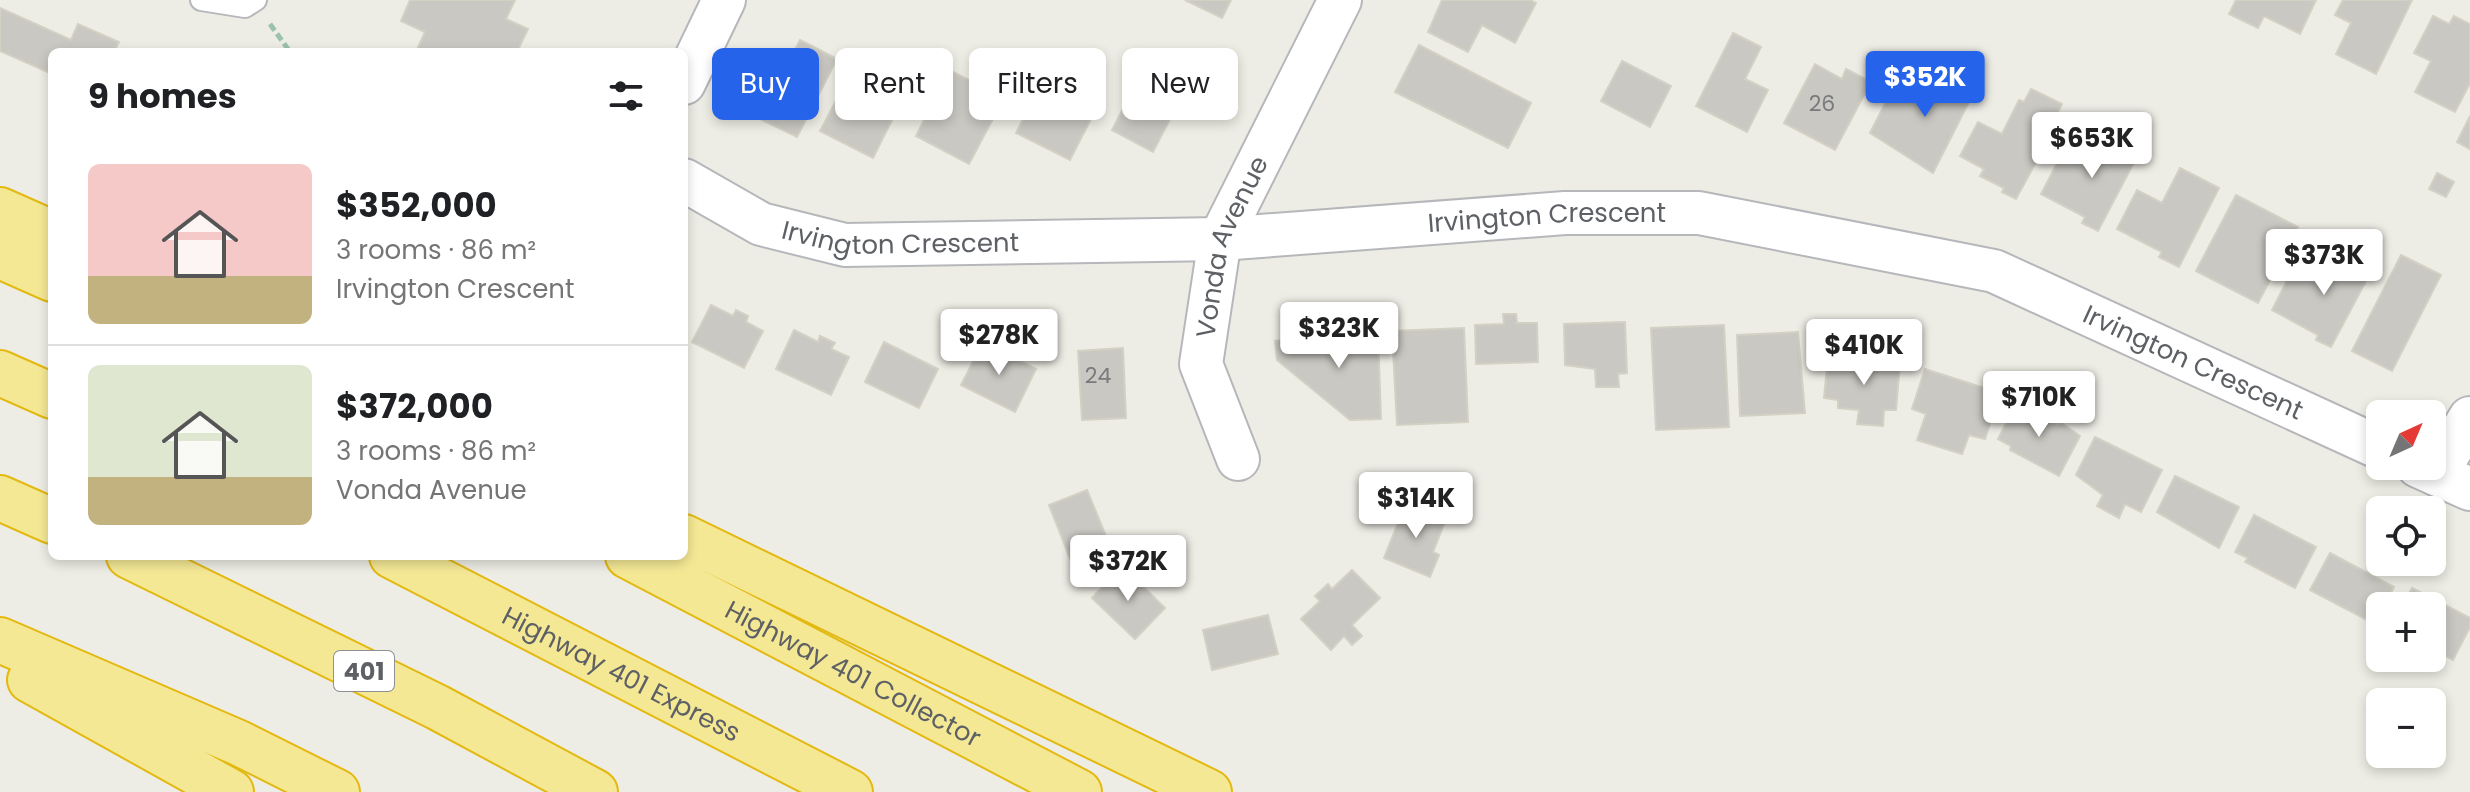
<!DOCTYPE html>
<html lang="en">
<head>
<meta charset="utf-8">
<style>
  :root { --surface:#fff; --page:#f6f6f6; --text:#202124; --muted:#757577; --line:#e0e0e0; --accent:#2563eb }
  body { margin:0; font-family:Poppins,sans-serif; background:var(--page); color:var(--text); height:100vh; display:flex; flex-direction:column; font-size:30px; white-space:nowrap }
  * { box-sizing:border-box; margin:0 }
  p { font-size:26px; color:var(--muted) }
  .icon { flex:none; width:44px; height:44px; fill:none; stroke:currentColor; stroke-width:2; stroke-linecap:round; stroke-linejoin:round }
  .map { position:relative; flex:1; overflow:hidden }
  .drawer { position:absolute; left:48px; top:48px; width:640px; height:512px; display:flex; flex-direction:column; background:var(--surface); border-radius:12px; box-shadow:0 4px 12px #0003 }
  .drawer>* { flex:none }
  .top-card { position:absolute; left:712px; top:48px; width:760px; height:72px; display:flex; gap:16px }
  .needle { width:52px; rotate:44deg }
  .tools { position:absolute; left:2366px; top:400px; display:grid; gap:16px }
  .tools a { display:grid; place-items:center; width:80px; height:80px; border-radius:12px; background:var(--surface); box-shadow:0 4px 12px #0003; font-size:40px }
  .price { position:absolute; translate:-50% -68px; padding:0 18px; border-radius:8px; background:#fff; color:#222; font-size:26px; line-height:52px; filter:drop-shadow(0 2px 4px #0008) }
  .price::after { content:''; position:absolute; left:50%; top:48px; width:24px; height:18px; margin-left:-12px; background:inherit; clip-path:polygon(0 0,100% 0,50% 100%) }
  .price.on { background:var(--accent); color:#fff }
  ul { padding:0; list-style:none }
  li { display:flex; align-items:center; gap:24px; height:200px; padding:0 40px }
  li+li { border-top:2px solid var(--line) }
  li span { display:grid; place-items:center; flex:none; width:224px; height:160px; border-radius:12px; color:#555 }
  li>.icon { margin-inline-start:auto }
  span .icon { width:96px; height:96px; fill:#fffc; stroke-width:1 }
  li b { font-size:34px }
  h2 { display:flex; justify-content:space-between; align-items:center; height:96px; padding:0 40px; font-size:34px }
  .chip { padding:0 28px; border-radius:12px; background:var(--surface); box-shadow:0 4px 12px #0003; font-size:28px; line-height:72px }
  .chip.on { background:var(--accent); color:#fff }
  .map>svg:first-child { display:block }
</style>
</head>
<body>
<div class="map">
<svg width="2470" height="792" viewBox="0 0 2470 792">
  <rect width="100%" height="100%" fill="#eeede5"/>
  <g fill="#cac8c2" stroke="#d3d0c4" stroke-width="2">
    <polygon points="410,0 515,0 506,19 528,29 517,52 416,52 425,32 401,21"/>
    <polygon points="1185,0 1231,0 1222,18"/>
    <polygon points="1442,0 1530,0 1536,3 1515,43 1482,25 1468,52 1428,32"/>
    <polygon points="2236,0 2316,0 2300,34 2264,16 2258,28 2229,14"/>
    <polygon points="2343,0 2412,0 2376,74 2336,54 2351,23 2335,15"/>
    <polygon points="0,8 71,40 78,24 119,42 114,52 52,52 52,74 0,51"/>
    <polygon points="2433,16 2449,24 2454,16 2470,24 2470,83 2455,112 2415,92 2431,61 2414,53"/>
    <polygon points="1733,33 1761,47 1745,79 1768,90 1747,132 1696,106"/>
    <polygon points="800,40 837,59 797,137 740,109 763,64 783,74"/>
    <polygon points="1419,45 1531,103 1508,148 1395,92"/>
    <polygon points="1622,61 1671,86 1650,127 1601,101"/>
    <polygon points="1815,64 1842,79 1846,69 1871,82 1835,150 1784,123"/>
    <polygon points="1940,67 1972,83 1968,91 1973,94 1933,173 1870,133 1889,96 1899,100 1905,88 1922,97"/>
    <polygon points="949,70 1004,98 969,164 916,136"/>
    <polygon points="1140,75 1182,96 1153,152 1112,130"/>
    <polygon points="842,89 894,116 873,158 820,131"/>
    <polygon points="2031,89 2062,104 2055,118 2059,120 2016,199 2002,192 2004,188 1980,176 1984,169 1960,156 1978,122 2002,134 2019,100 2024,102"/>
    <polygon points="1038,90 1092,117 1070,160 1016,133"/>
    <polygon points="2470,116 2470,149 2457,142"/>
    <polygon points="2101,131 2140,151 2098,231 2082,223 2085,217 2041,194 2062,154 2083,166"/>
    <polygon points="2180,168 2219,188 2179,267 2159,257 2162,252 2117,229 2137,190 2162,203"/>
    <polygon points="2437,173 2454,182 2446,197 2429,189"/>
    <polygon points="2236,195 2298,227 2258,303 2196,271"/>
    <polygon points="2334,249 2373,268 2331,347 2316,340 2318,335 2272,310 2292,271 2317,283"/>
    <polygon points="2401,255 2441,275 2392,371 2352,351"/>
    <polygon points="711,305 733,316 736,310 748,316 746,322 763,331 744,368 692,342"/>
    <polygon points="1503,314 1516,314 1517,323 1537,323 1538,362 1476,364 1475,325 1504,324"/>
    <polygon points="1625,322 1627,373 1618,374 1619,387 1596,387 1595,369 1565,365 1564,324"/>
    <polygon points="1724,325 1729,427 1656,430 1651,328"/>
    <polygon points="1464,328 1468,422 1397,425 1392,331"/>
    <polygon points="794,330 818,342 820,336 835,343 831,349 849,357 831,395 776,369"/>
    <polygon points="1378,331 1381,419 1350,420 1277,360 1275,341"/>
    <polygon points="1798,332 1805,413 1740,416 1737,335"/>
    <polygon points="884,342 938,369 919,408 865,382"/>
    <polygon points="983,342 1036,369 1015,412 961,385"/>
    <polygon points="1123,348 1126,418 1082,420 1078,351"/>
    <polygon points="1873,356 1890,357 1890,362 1900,363 1896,410 1884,410 1883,426 1857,424 1859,410 1838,408 1838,400 1824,398 1828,357 1873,360"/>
    <polygon points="1925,369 2000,393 1985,439 1969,435 1962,454 1917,440 1926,414 1912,409"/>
    <polygon points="2016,404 2058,425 2060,422 2080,436 2059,476 2010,450 2011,446 1998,439"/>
    <polygon points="2095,437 2162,470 2141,512 2125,504 2119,518 2097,506 2103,495 2076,475"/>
    <polygon points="2175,476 2239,507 2219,548 2157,512"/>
    <polygon points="1087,490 1110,546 1071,561 1049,505"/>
    <polygon points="1406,503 1446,519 1433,552 1439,555 1430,577 1384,558"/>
    <polygon points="2254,515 2316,547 2295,588 2245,562 2248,558 2235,552"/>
    <polygon points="2330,553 2394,587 2384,606 2380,606 2375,624 2310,590"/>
    <polygon points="1122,566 1165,608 1135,639 1092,598"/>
    <polygon points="1352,570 1380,598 1352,625 1362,636 1352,645 1344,636 1331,650 1301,619 1320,601 1315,596 1328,584 1332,589"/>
    <polygon points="2412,588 2470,618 2470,627 2453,660 2432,649 2432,606 2402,606"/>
    <polygon points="1268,615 1278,654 1212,670 1203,630"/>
  </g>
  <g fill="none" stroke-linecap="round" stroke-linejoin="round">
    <g stroke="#b6b7bb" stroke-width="24">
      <polyline id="service" points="201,0 245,7 256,0"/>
    </g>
    <g stroke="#b6b7bb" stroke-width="46">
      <g id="minor">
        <polyline points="684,83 724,0"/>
        <path id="s1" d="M684,180L761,224L845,245L1220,239L1565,213H1699L1994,271L2380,448"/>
        <path id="s2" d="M1238,459L1201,364L1220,239L1340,0"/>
        <polyline points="2418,466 2470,489"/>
        <polyline points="2436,474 2470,418"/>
      </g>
    </g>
    <g stroke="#e3b911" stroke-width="48">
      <g id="motorway">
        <polyline points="0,210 52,233"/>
        <polyline points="0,256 52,279"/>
        <polyline points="0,373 52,396"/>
        <polyline points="0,498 52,521"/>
        <polyline points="684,537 1209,792"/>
        <polyline points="129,556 437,707 595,792"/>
        <path id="s3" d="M392,556L850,792"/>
        <path id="s4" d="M628,556L1079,792"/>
        <polyline points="0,640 239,743 337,792"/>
        <polyline points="30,680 231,792"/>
      </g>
    </g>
    <polyline stroke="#9cc2ac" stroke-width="5" stroke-dasharray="8 4" stroke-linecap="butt" points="270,24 290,52"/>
    <use href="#service" stroke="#fff" stroke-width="20"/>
    <use href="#minor" stroke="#fff" stroke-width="42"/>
    <use href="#motorway" stroke="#f5e895" stroke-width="44"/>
  </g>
  <g text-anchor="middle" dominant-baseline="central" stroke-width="6" stroke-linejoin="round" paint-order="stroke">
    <g font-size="22" fill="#787a7c">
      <text x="1822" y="103">26</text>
      <text x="1098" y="375">24</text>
    </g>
    <rect fill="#fff" stroke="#8e9093" stroke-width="2" x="334" y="651" width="60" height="40" rx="6"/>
    <g font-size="24" font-weight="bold" fill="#5d6065">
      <text x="364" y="671">401</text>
    </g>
    <g font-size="26" fill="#5d6065" stroke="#fff">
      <text stroke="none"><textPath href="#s1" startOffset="878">Irvington Crescent</textPath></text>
      <text stroke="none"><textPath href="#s1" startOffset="230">Irvington Crescent</textPath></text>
      <text stroke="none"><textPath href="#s2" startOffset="224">Vonda Avenue</textPath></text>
      <text stroke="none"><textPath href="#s1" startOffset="1550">Irvington Crescent</textPath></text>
      <text stroke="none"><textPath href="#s3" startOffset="258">Highway 401 Express</textPath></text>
      <text stroke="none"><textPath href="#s4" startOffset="254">Highway 401 Collector</textPath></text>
    </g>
  </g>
</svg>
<div class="tools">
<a><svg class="needle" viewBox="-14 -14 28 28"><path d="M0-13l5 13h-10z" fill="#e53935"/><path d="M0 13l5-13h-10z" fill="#757577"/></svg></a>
<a><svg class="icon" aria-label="locate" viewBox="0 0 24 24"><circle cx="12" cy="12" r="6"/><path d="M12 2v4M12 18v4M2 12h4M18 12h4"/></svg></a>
<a>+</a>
<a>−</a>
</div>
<b class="price on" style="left:1925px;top:119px">$352K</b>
<b class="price" style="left:2092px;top:180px">$653K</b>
<b class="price" style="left:2324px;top:297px">$373K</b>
<b class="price" style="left:1339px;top:370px">$323K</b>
<b class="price" style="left:999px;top:377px">$278K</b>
<b class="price" style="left:1864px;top:387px">$410K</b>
<b class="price" style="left:2039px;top:439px">$710K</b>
<b class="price" style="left:1416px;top:540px">$314K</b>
<b class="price" style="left:1128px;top:603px">$372K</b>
<div class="top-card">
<a class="chip on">Buy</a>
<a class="chip">Rent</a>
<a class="chip">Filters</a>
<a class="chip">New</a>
</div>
<section class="drawer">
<h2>9 homes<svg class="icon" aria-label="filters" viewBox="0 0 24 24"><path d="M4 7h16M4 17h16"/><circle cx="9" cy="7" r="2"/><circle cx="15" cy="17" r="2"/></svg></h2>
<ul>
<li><span style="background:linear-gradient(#f6c9c9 70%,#c2b280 0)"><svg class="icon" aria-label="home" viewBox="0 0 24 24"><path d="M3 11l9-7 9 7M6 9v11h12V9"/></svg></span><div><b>$352,000</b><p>3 rooms · 86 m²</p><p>Irvington Crescent</p></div></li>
<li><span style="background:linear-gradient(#dfe7d0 70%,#c2b280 0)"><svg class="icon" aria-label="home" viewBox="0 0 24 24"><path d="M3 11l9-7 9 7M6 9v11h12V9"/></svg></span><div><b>$372,000</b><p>3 rooms · 86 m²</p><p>Vonda Avenue</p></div></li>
</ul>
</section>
</div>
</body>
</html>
